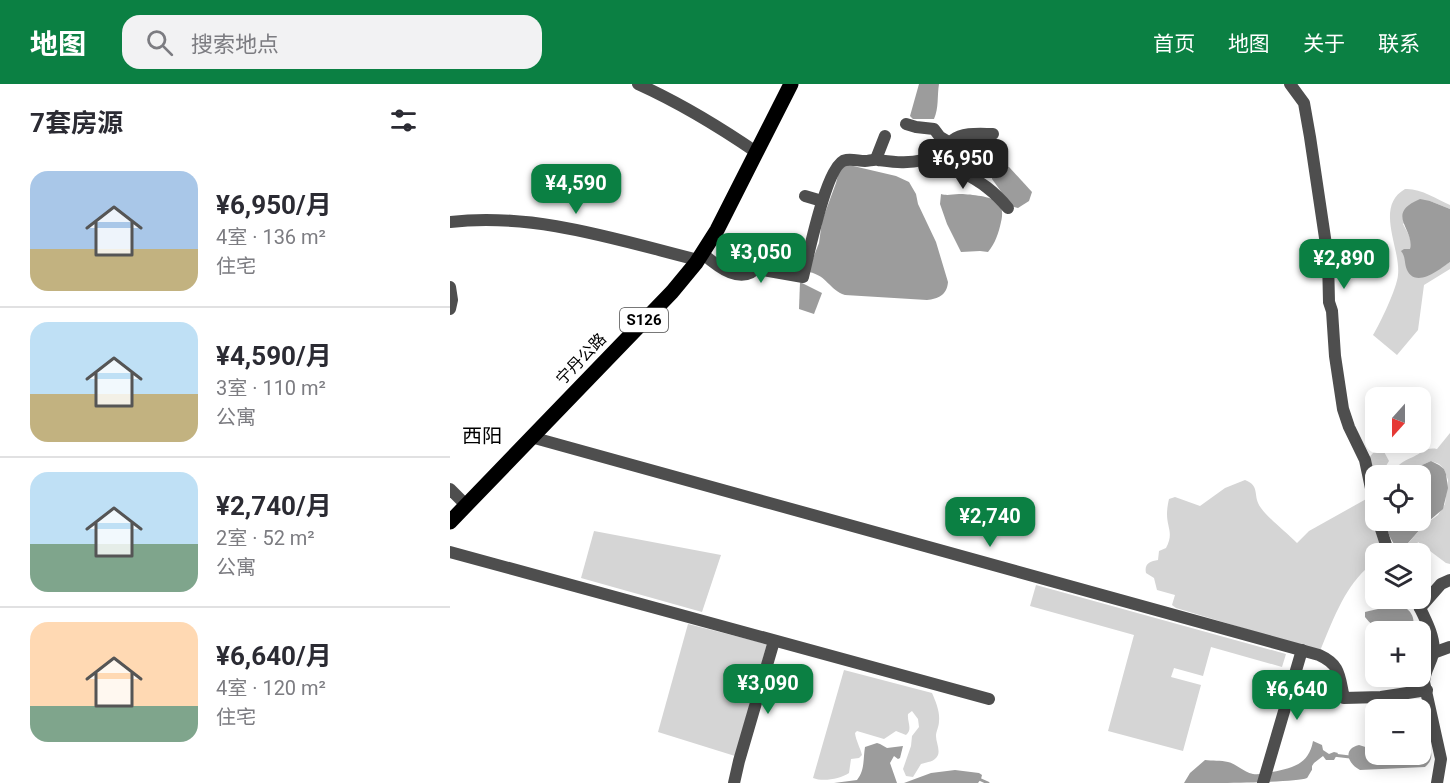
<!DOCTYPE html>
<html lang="zh">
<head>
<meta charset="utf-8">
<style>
  :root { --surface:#fff; --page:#f2f2f3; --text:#2b2b33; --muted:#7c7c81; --line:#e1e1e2; --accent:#0b8043 }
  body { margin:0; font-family:Roboto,"Noto Sans SC",sans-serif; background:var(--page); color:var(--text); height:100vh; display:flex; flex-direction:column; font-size:22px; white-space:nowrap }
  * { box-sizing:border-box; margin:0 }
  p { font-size:20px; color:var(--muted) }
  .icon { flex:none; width:33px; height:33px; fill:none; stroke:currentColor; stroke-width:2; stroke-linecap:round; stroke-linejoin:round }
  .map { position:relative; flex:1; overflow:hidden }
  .side { display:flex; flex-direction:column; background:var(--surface); width:450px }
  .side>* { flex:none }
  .needle { width:39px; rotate:201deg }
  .buttons { position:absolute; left:915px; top:303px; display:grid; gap:12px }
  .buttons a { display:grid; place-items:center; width:66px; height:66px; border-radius:12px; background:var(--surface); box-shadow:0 3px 15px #0003; font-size:30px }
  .price { position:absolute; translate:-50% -51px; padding:0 14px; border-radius:12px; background:var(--accent); color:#fff; font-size:20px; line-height:39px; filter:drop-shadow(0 2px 3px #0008) }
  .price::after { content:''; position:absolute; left:50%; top:36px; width:18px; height:14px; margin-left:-9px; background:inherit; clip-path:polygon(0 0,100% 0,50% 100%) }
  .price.current { background:#222; color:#fff }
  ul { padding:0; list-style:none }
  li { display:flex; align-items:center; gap:18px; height:150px; padding:0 30px }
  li+li { border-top:2px solid var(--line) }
  li span { display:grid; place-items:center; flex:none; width:168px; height:120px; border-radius:18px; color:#555 }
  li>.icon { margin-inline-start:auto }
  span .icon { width:72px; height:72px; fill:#fffc; stroke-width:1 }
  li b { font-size:26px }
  h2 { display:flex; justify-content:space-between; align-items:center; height:72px; padding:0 30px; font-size:26px }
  header { display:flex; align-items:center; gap:36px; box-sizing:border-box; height:84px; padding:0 30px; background:var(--accent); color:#fff }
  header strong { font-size:28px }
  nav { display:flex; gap:33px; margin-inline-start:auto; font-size:21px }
  .search { width:420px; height:54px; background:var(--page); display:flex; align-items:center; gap:15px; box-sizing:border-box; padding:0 21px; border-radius:18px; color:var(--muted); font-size:22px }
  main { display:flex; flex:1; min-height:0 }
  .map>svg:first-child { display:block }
</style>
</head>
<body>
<header>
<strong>地图</strong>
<div class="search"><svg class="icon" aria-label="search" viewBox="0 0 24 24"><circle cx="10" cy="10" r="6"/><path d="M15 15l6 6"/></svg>搜索地点</div>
<nav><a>首页</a><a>地图</a><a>关于</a><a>联系</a></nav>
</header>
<main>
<section class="side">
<h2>7套房源<svg class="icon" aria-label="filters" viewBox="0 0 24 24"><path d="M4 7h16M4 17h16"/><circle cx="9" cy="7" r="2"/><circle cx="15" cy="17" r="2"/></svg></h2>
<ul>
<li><span style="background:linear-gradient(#a9c7e8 65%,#c2b280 0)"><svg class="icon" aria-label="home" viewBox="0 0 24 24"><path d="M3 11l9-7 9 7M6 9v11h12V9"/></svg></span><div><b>¥6,950/月</b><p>4室 · 136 m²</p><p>住宅</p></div></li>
<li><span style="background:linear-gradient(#bfe0f5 60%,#c2b280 0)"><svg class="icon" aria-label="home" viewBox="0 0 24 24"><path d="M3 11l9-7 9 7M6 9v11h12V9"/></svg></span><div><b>¥4,590/月</b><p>3室 · 110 m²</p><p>公寓</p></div></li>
<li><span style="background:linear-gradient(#bfe0f5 60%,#7fa58c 0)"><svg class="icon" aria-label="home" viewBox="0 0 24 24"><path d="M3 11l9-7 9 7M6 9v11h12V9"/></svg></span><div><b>¥2,740/月</b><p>2室 · 52 m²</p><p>公寓</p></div></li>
<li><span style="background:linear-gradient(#ffd9b3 70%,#7fa58c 0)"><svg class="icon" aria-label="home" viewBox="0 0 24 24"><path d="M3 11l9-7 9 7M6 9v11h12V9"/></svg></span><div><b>¥6,640/月</b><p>4室 · 120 m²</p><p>住宅</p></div></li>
</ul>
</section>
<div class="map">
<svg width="1000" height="699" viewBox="0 0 1000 699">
  <rect width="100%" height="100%" fill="#fff"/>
  <g fill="#d5d5d5">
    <path d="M955,105C970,104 987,115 1000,121V125L980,117L953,140C957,148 963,156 960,165L952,168L955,173L982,189L1000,178V185L974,201L968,246L947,271L923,251C930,240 947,204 948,191C951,164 924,123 955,105Z"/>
    <path d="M1000,349V480L996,479L968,458L964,469H950L973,442L988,431L995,420L998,396L994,385L989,380L981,377L972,381L958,391L926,392L925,402L918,375L923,369L932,364L939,377L934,385L935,389L939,391C948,381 951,378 963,373C972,369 975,363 987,365Z"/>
    <path d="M795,396C811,402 802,412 811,424C819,435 836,448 847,459L859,447L918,414L928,450L935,469L926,470L925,487L921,485H916C893,506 882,539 870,567L726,524L722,521L725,511L707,506L704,494L696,489C694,480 700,477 708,476L709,467L716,464C724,449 717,444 717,430C717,425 718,419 719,415L725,413L750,422L775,404Z"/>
    <polygon points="144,447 271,471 252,528 131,494"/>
    <polygon points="586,501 836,570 832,583 761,563 753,592 724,584 721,593 751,601 733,667 658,647 684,551 580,522"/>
    <polygon points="238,540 317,560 285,672 208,648"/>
    <path d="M394,586L482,609C486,618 490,628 489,637C489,643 486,647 486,652C486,658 490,665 488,671C485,678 477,678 471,680L463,693L456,692L453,685L461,662L462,652L469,643L468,635L462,627L458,630C457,638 463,645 456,651L446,647L434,655L407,647L405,649C406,657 410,663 412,671L409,674L401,675L399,689C390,695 373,698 363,694Z"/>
  </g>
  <g fill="#9c9c9c">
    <path d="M469,0H489C487,12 489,24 484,35H463L460,32Z"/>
    <path d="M399,81L446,92L459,98L466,110L468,120L486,158L498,198C497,211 488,215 477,216L395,211C379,206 378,192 359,188L358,187L369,159L372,137L386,99L390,83Z"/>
    <polygon points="553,81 559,83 582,108 579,117 568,124 564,123 560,120 542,95 542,91"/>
    <path d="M491,110C498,112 502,110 509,110C518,110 539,112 546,117C553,121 553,131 551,138C549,148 545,160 538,168L530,167L511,168L497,140L490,120Z"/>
    <path d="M970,115L980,117L1000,125V178C990,185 966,205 957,186C954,179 956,173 951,167L954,165H960C965,145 934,130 970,115Z"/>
    <polygon points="350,198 372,209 364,230 349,225"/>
    <path d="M981,377L989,381L994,385L996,390L998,404L993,425L973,442L951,467C941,460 938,448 934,437L970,436V392L958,391L972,381Z"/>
    <path d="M946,521C960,522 968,535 961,547C940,548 929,551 915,533V528L919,527Z"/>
    <path d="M863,657L872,661L873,666L879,670L884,668L888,669L884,676H876L873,672L864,679L862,682V686C861,687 858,693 857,694C845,699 755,699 734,699L740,689L755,676C762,677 771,676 778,678C787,680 793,688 803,690C809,691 816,689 822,688C843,684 859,680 863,657Z"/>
    <path d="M427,659L430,660L437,664L453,662L450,674L448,675L444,672L440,679L447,699H384L407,696C415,686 413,675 415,663Z"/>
    <path d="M909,661L925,666L926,670H970L971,661H972L980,665C983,672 981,678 975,683L910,686C898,680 892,665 909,661Z"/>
    <polygon points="505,686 529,689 532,691 531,695 528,699 454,699 481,689"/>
  </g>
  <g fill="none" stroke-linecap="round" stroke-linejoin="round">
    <g stroke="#9c9c9c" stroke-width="3">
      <polyline points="883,671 900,673"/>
      <polyline points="529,695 538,699"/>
    </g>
    <g stroke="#4e4e4e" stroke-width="12">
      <path d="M188,0C230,19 268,42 306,68"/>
      <polyline points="840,0 854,19 860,53 878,174 879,218 882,227 885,272 893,325 899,343 915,376 926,428"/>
      <polyline points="456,40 466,43 484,45 490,53 500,59"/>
      <path d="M487,71C494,79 503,83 512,88C531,98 544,107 558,124"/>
      <polyline points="426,75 435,52"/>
      <polyline points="355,112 372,117"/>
      <path d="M0,138C84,128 168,156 248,176"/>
      <path d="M252,169C268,183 292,203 310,181L338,186L346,158"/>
      <path d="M307,185L353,193C358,173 377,78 396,76C403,75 409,77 415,77C419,77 424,75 428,76C444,78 457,80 473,76C480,75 488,72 494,67C497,64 499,59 503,56C513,48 531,50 543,50"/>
      <polyline points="0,203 2,216 0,225"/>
      <path d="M81,353L869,571C891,581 889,592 894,614L931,613L977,606"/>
      <polyline points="0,405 16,421"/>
      <polyline points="928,436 939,470"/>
      <polyline points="0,468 539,615"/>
      <path d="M965,514C972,529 987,554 983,570C980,581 975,586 974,598L991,675L987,699"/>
      <polyline points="970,524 991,500 1000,496"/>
      <polyline points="983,569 1000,563"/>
      <polyline points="284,699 289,677 324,557"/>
      <polyline points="813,699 852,566"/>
    </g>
    <polyline stroke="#000" stroke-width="15" points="0,438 222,208 246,179 267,146 341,0"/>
  </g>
  <g text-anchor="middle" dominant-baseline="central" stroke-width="4.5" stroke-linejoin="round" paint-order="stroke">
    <rect fill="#fff" stroke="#4c4c4c" stroke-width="1.5" x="170" y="224" width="48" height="24" rx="4.5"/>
    <g font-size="15" font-weight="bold" fill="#000">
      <text x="194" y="236">S126</text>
    </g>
    <g font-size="16" fill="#000" stroke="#fff">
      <text transform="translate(131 275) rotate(-46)">宁丹公路</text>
    </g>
    <g font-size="20" fill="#000" stroke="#fff">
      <text x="32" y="352">西阳</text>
    </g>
  </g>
</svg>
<div class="buttons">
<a><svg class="needle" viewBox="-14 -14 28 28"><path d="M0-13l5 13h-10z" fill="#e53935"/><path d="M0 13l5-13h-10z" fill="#7c7c81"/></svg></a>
<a><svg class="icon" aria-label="locate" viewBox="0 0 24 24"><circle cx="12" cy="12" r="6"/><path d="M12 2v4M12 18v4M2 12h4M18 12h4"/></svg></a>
<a><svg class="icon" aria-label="layers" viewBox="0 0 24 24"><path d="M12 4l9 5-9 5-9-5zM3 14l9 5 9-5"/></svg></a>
<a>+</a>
<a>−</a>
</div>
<b class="price current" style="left:513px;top:106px">¥6,950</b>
<b class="price" style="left:126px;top:131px">¥4,590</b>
<b class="price" style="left:311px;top:200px">¥3,050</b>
<b class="price" style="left:894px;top:206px">¥2,890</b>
<b class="price" style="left:540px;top:464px">¥2,740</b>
<b class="price" style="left:318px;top:631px">¥3,090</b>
<b class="price" style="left:847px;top:637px">¥6,640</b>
</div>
</main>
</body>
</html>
